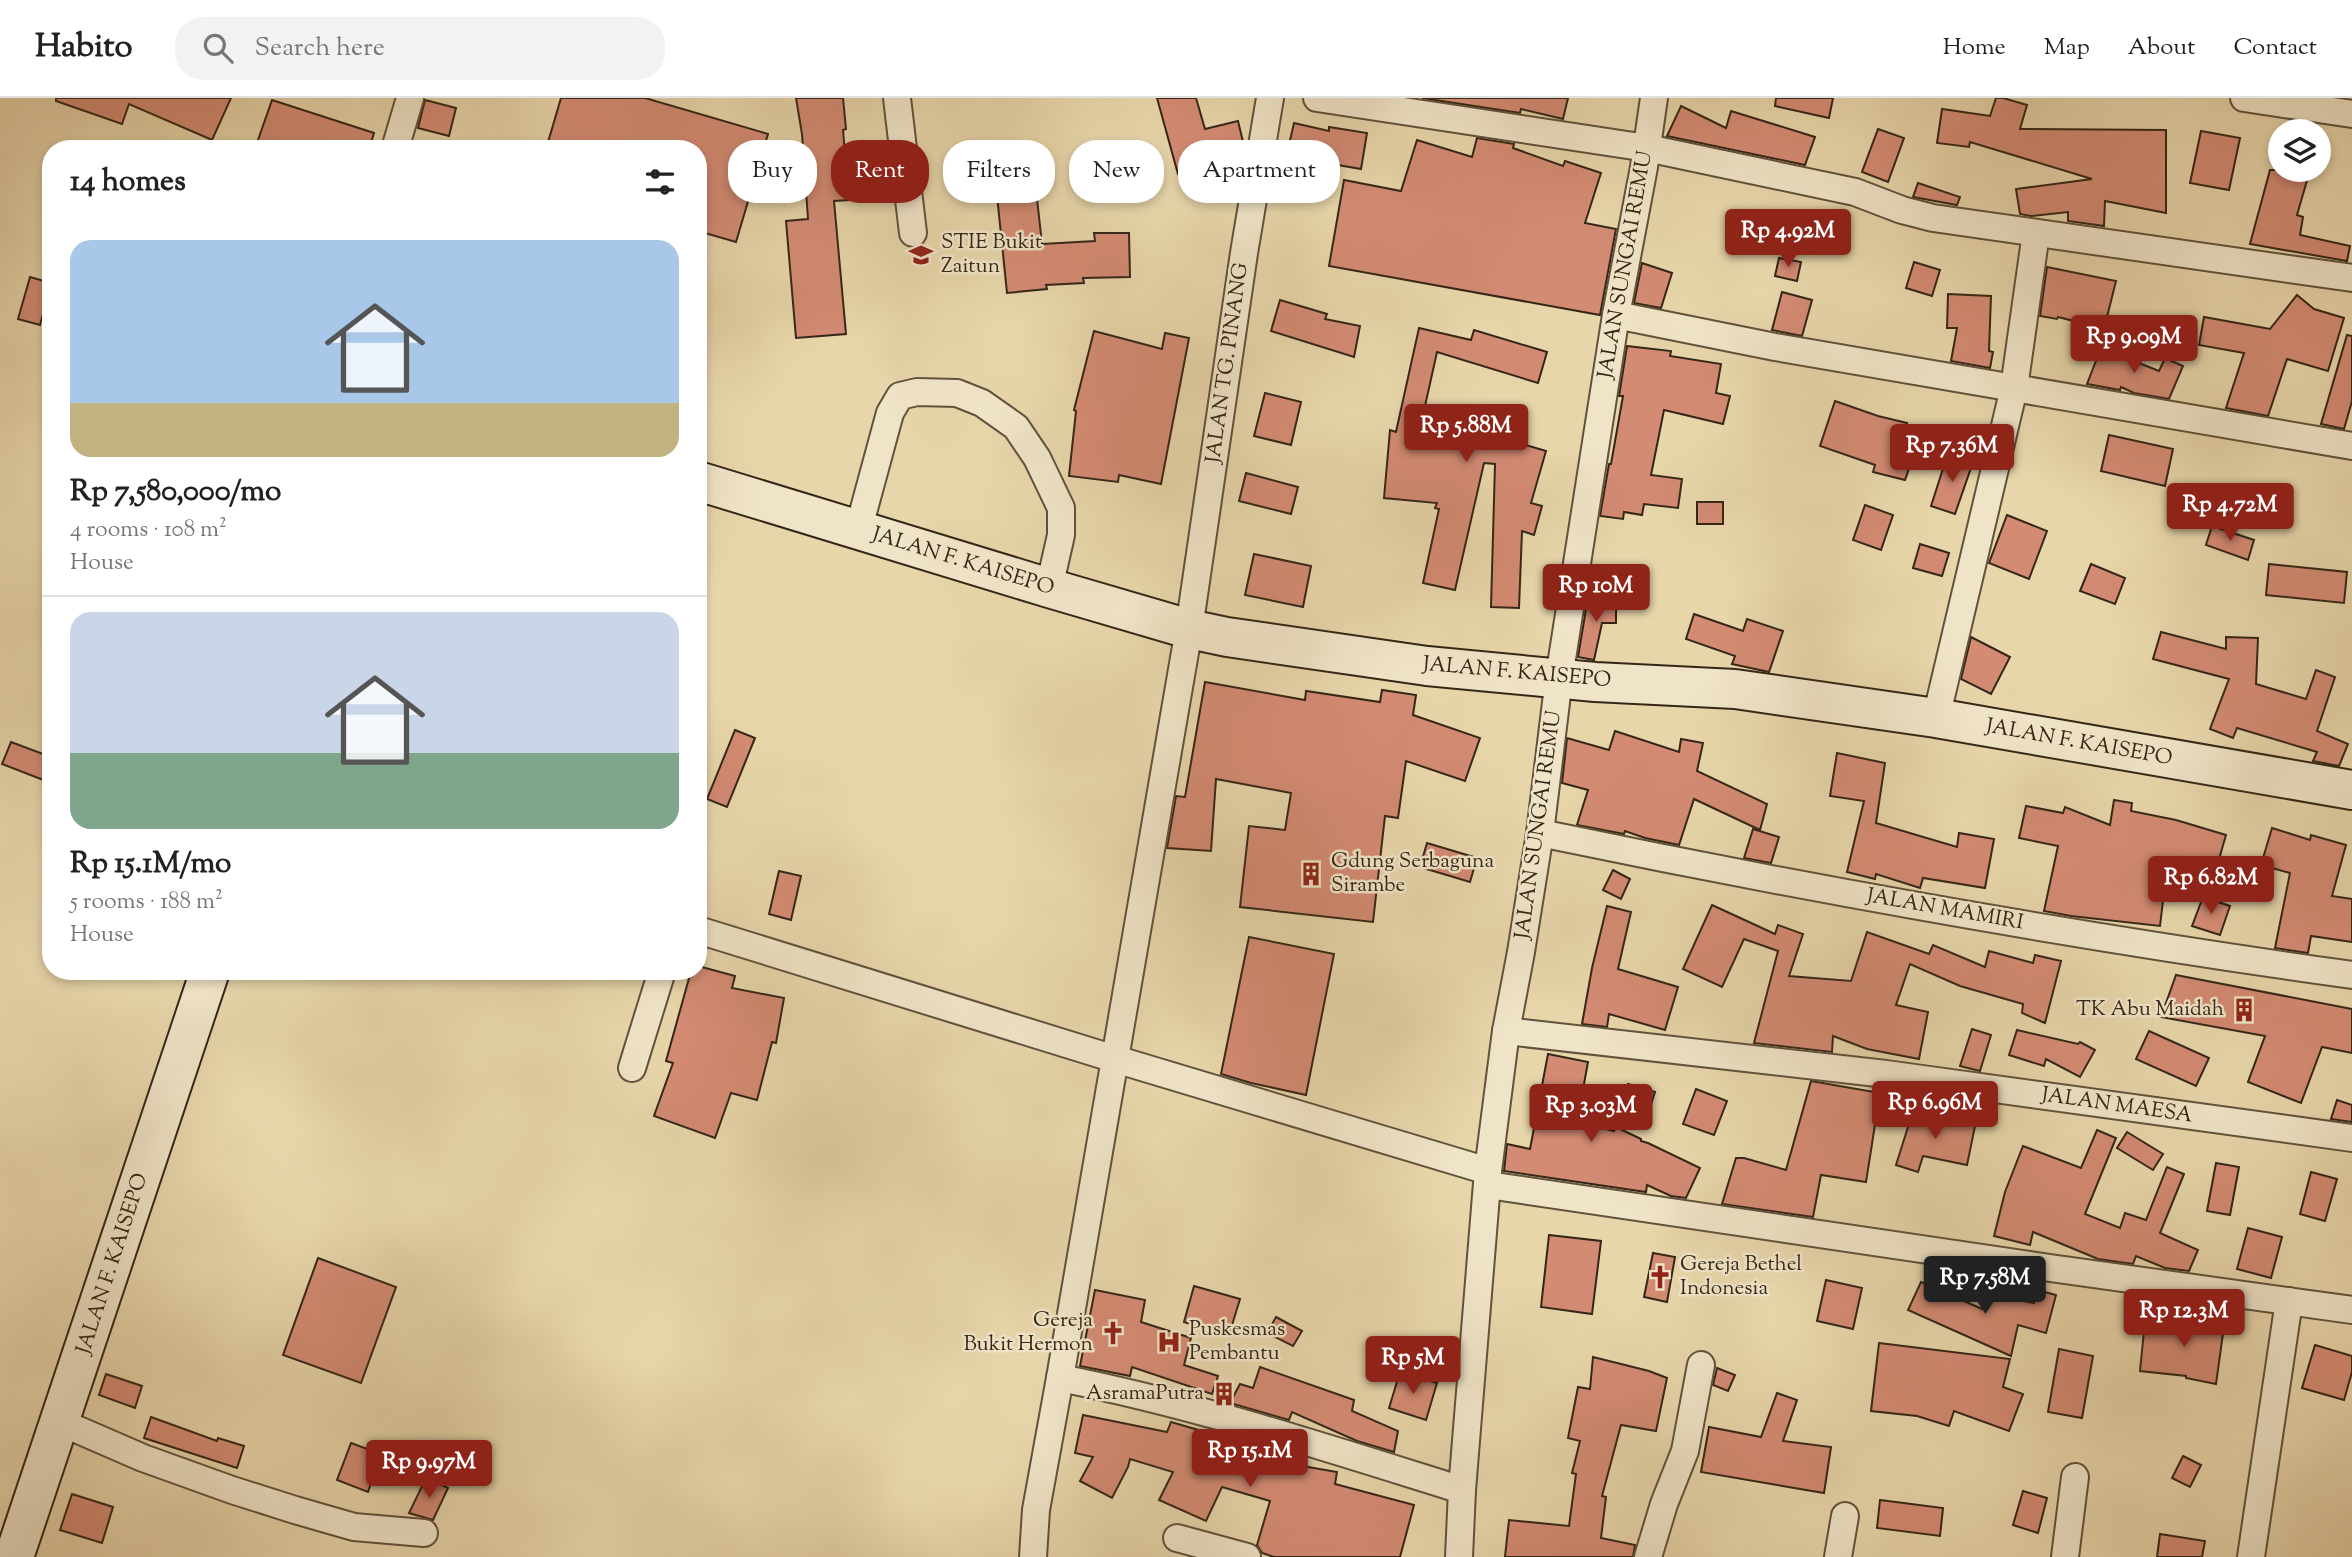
<!DOCTYPE html>
<html lang="en">
<head>
<meta charset="utf-8">
<style>
  :root { --surface:#fff; --page:#f2f2f2; --text:#222; --muted:#767676; --line:#e0e0e0; --accent:#8f2418 }
  body { margin:0; font-family:"Sorts Mill Goudy",serif; background:var(--page); color:var(--text); height:100vh; display:flex; flex-direction:column; font-size:26px; white-space:nowrap }
  * { box-sizing:border-box; margin:0 }
  p { font-size:23px; color:var(--muted) }
  .icon { flex:none; width:38px; height:38px; fill:none; stroke:currentColor; stroke-width:2; stroke-linecap:round; stroke-linejoin:round }
  .map { position:relative; flex:1; overflow:hidden }
  .drawer { position:absolute; left:42px; top:42px; width:665px; height:840px; display:flex; flex-direction:column; background:var(--surface); border-radius:28px; box-shadow:0 4px 10px #0003 }
  .drawer>* { flex:none }
  .banner { position:absolute; left:728px; top:42px; width:665px; height:63px; display:flex; gap:14px }
  .fabs { position:absolute; left:2268px; top:21px; display:grid; gap:14px }
  .fabs a { display:grid; place-items:center; width:63px; height:63px; border-radius:50%; background:var(--surface); box-shadow:0 4px 10px #0003; font-size:35px }
  .price { position:absolute; translate:-50% -60px; padding:0 16px; border-radius:7px; background:var(--accent); color:#fff; font-size:23px; line-height:46px; filter:drop-shadow(0 2px 4px #0008) }
  .price::after { content:''; position:absolute; left:50%; top:42px; width:21px; height:16px; margin-left:-10px; background:inherit; clip-path:polygon(0 0,100% 0,50% 100%) }
  .price.selected { background:#222; color:#fff }
  ul { padding:0; list-style:none }
  li { display:grid; align-content:center; gap:14px; height:371px; padding:0 28px }
  li+li { border-top:2px solid var(--line) }
  li span { display:grid; place-items:center; height:217px; border-radius:21px; color:#555 }
  li>.icon { margin-inline-start:auto }
  span .icon { width:126px; height:126px; fill:#fffc; stroke-width:1 }
  li b { font-size:30px }
  h2 { display:flex; justify-content:space-between; align-items:center; height:84px; padding:0 28px; font-size:30px }
  .tag { padding:0 24px; border-radius:28px; background:var(--surface); box-shadow:0 4px 10px #0003; font-size:24px; line-height:63px }
  .tag.selected { background:var(--accent); color:#fff }
  header { display:flex; align-items:center; gap:42px; box-sizing:border-box; height:98px; padding:0 35px; background:var(--surface); border-bottom:2px solid var(--line) }
  header strong { font-size:33px }
  nav { display:flex; gap:38px; margin-inline-start:auto; font-size:24px }
  .search { width:490px; height:63px; background:var(--page); display:flex; align-items:center; gap:18px; box-sizing:border-box; padding:0 24px; border-radius:28px; color:var(--muted); font-size:26px }
  .map>svg:first-child { display:block }
</style>
</head>
<body>
<header>
<strong>Habito</strong>
<div class="search"><svg class="icon" aria-label="search" viewBox="0 0 24 24"><circle cx="10" cy="10" r="6"/><path d="M15 15l6 6"/></svg>Search here</div>
<nav><a>Home</a><a>Map</a><a>About</a><a>Contact</a></nav>
</header>
<div class="map">
<svg width="2352" height="1459" viewBox="0 0 2352 1459">
  <rect width="100%" height="100%" fill="#e8d6ab"/>
  <filter id="stains"><feTurbulence type="fractalNoise" baseFrequency=".00286" numOctaves="4"/><feColorMatrix values="0 0 0 0 .2 0 0 0 0 .09 0 0 0 0 .02 0 0 0 .5 -.17"/></filter>
  <radialGradient id="worn" r=".72"><stop offset=".6" stop-color="#630" stop-opacity="0"/><stop offset="1" stop-color="#630" stop-opacity=".3"/></radialGradient>
  <g fill="#d48b74" stroke="#342617" stroke-width="2">
    <polygon points="56,0 231,0 212,42 129,6 122,26 56,3"/>
    <polygon points="561,0 645,0 768,36 736,144 698,133 698,51 546,51"/>
    <polygon points="796,0 843,0 846,31 843,32 849,102 834,103 846,236 796,240 786,123 808,121 802,36"/>
    <polygon points="1157,0 1196,0 1205,31 1238,23 1245,52 1244,58 1178,76"/>
    <polygon points="1422,0 1568,0 1563,21 1521,11 1520,15"/>
    <polygon points="1776,0 1833,0 1829,20 1775,8"/>
    <polygon points="1996,0 2003,0 2027,7 2020,31 2166,32 2166,115 2105,103 2104,128 2068,123 2068,114 2031,118 2020,116 2016,91 2092,81 1970,44 1969,49 1937,45 1942,11 1990,18"/>
    <polygon points="272,2 374,35 369,51 274,51 257,45"/>
    <polygon points="425,2 456,10 449,38 418,30"/>
    <polygon points="1681,8 1726,30 1731,13 1815,39 1805,67 1667,38"/>
    <polygon points="1294,25 1329,33 1329,29 1367,35 1361,71 1309,62 1307,69 1285,64"/>
    <polygon points="1878,31 1904,40 1888,84 1862,74"/>
    <polygon points="2201,33 2240,40 2229,92 2190,85"/>
    <polygon points="1477,40 1514,46 1513,50 1563,68 1565,63 1601,75 1585,125 1616,131 1600,217 1329,168 1344,82 1401,93 1417,42 1472,59"/>
    <polygon points="1033,64 1042,146 1095,143 1094,135 1129,135 1130,179 1083,180 1084,185 1046,187 1047,191 1007,195 994,68"/>
    <polygon points="2270,72 2310,72 2297,117 2303,119 2300,137 2350,148 2347,163 2250,146"/>
    <polygon points="1918,85 1960,99 1957,107 1913,99"/>
    <polygon points="1779,160 1801,164 1797,183 1775,178"/>
    <polygon points="1914,164 1940,172 1932,198 1906,190"/>
    <polygon points="1642,165 1672,175 1661,210 1634,205"/>
    <polygon points="2047,169 2116,183 2104,231 2058,219 2057,221 2040,218"/>
    <polygon points="30,179 51,185 40,227 18,221"/>
    <polygon points="1782,194 1812,202 1802,238 1772,232"/>
    <polygon points="1948,196 1991,198 1989,253 1993,254 1990,270 1951,263 1957,230 1947,230"/>
    <polygon points="2297,197 2314,211 2344,220 2328,273 2287,261 2268,318 2226,310 2244,255 2199,247 2204,219 2270,231"/>
    <polygon points="1280,202 1327,216 1325,221 1360,228 1354,259 1271,233"/>
    <polygon points="1419,230 1471,242 1474,232 1547,254 1538,285 1437,254 1423,317 1546,353 1531,405 1542,408 1534,437 1522,433 1519,510 1491,509 1495,366 1484,365 1455,492 1423,485 1439,411 1435,410 1437,405 1384,400 1390,332 1396,334"/>
    <polygon points="1094,233 1162,251 1165,235 1189,240 1161,386 1119,377 1118,384 1069,378 1076,313 1074,312"/>
    <polygon points="2347,237 2352,238 2352,303 2344,331 2321,326"/>
    <polygon points="1627,248 1671,253 1670,258 1721,266 1716,295 1730,298 1723,326 1664,312 1651,377 1682,381 1678,410 1644,406 1642,417 1624,414 1623,421 1600,418 1609,366 1611,366 1623,298 1619,298"/>
    <polygon points="2101,250 2159,273 2165,260 2183,268 2169,301 2134,295 2121,289 2120,292 2087,286"/>
    <polygon points="1265,295 1301,304 1291,347 1254,338"/>
    <polygon points="1835,303 1878,318 1907,325 1904,340 1918,345 1905,382 1873,374 1875,367 1820,348"/>
    <polygon points="2109,337 2173,351 2165,388 2101,373"/>
    <polygon points="1948,355 1973,364 1955,416 1931,408"/>
    <polygon points="1246,375 1298,389 1291,416 1239,403"/>
    <polygon points="2207,394 2233,405 2224,426 2198,415"/>
    <rect x="1697" y="404" width="26" height="22"/>
    <polygon points="1865,407 1893,417 1881,452 1853,442"/>
    <polygon points="2007,417 2047,433 2029,481 1989,465"/>
    <polygon points="2212,428 2254,442 2248,462 2206,447"/>
    <polygon points="1920,446 1949,455 1942,478 1913,470"/>
    <polygon points="1254,456 1311,468 1303,509 1245,497"/>
    <polygon points="2091,466 2125,480 2115,506 2080,493"/>
    <polygon points="2269,466 2347,474 2344,505 2266,497"/>
    <polygon points="1588,499 1616,499 1616,525 1602,525 1594,562 1578,559"/>
    <polygon points="1694,516 1743,533 1747,521 1783,533 1769,574 1732,566 1735,558 1686,541"/>
    <polygon points="2161,534 2226,551 2226,539 2258,540 2256,586 2306,601 2316,572 2335,579 2317,633 2348,646 2339,668 2313,663 2317,654 2237,630 2233,640 2210,631 2229,581 2153,561"/>
    <polygon points="1971,539 2010,559 1991,596 1961,581"/>
    <polygon points="1205,584 1305,602 1306,593 1380,604 1382,592 1416,597 1413,617 1480,640 1465,683 1406,663 1398,720 1385,718 1373,824 1240,809 1249,728 1285,732 1291,695 1216,681 1211,753 1167,750 1176,698 1185,699"/>
    <polygon points="735,632 755,640 727,709 707,701"/>
    <polygon points="1615,633 1679,654 1681,641 1703,645 1697,673 1767,706 1760,732 1694,701 1679,747 1645,740 1625,733 1624,736 1577,727 1588,692 1562,685 1567,640 1609,652"/>
    <polygon points="11,644 51,659 51,685 2,666"/>
    <polygon points="1837,655 1885,665 1876,725 1957,749 1959,735 1994,741 1985,790 1923,780 1920,790 1876,776 1875,781 1847,774 1864,703 1830,698"/>
    <polygon points="2114,702 2132,705 2131,713 2176,722 2226,737 2215,775 2168,761 2160,828 2071,818 2044,813 2058,748 2019,740 2026,708 2063,715 2065,709 2110,727"/>
    <polygon points="2272,730 2310,742 2311,737 2346,747 2332,798 2352,801 2352,844 2311,838 2308,855 2275,850 2290,775 2261,767"/>
    <polygon points="1753,731 1779,739 1771,765 1744,760"/>
    <polygon points="1427,745 1477,760 1470,784 1420,769"/>
    <polygon points="1613,772 1630,781 1621,801 1603,792"/>
    <polygon points="779,773 801,778 791,822 769,816"/>
    <polygon points="2203,799 2230,808 2220,837 2192,828"/>
    <polygon points="1712,807 1775,836 1778,827 1803,836 1789,878 1851,883 1867,834 1929,856 1933,847 1985,869 1989,853 2033,865 2035,857 2061,863 2045,925 2022,915 2023,906 1960,888 1910,866 1896,907 1928,914 1919,961 1867,951 1833,938 1832,954 1754,945 1778,853 1744,841 1722,889 1683,871"/>
    <polygon points="1607,808 1631,814 1618,871 1678,889 1665,932 1609,916 1607,929 1582,926 1592,870"/>
    <polygon points="1249,839 1334,856 1306,997 1251,985 1221,976"/>
    <polygon points="698,868 735,878 732,890 784,900 776,945 772,944 757,1002 731,995 715,1040 654,1018 673,965 666,963 691,873 698,873"/>
    <polygon points="2176,877 2352,911 2352,955 2322,949 2301,1005 2248,984 2265,938 2161,919"/>
    <polygon points="1972,931 1991,937 1980,973 1960,968"/>
    <polygon points="2017,932 2078,946 2080,944 2095,952 2080,979 2046,961 2044,968 2009,957"/>
    <polygon points="2149,933 2209,960 2196,988 2136,961"/>
    <polygon points="1548,956 1588,964 1577,1024 1614,1033 1616,1029 1641,1041 1641,1043 1648,1045 1700,1070 1686,1100 1671,1098 1647,1087 1646,1094 1504,1073 1507,1046 1530,1051"/>
    <polygon points="1811,983 1880,995 1866,1084 1821,1077 1813,1119 1722,1106 1736,1060 1744,1060 1786,1072"/>
    <polygon points="1628,986 1655,994 1649,1013 1623,1003"/>
    <polygon points="1696,991 1727,1003 1714,1037 1683,1026"/>
    <polygon points="2337,1002 2352,1007 2352,1024 2331,1021"/>
    <polygon points="1913,1013 1937,1020 1975,1028 1967,1067 1923,1058 1918,1074 1896,1067"/>
    <polygon points="2097,1032 2116,1040 2085,1116 2120,1130 2125,1115 2146,1122 2167,1069 2184,1076 2160,1135 2198,1152 2189,1173 2165,1170 2136,1158 2133,1166 2098,1161 2033,1134 2030,1147 1994,1138 2005,1094 2023,1048 2081,1070"/>
    <polygon points="2127,1034 2163,1056 2153,1072 2117,1050"/>
    <polygon points="2216,1065 2239,1069 2230,1117 2207,1113"/>
    <polygon points="2311,1074 2337,1081 2325,1123 2300,1116"/>
    <polygon points="2248,1130 2282,1139 2271,1180 2237,1171"/>
    <polygon points="1549,1137 1601,1143 1592,1216 1541,1209"/>
    <polygon points="1653,1155 1675,1159 1667,1204 1644,1199"/>
    <polygon points="318,1160 396,1189 361,1285 283,1257"/>
    <polygon points="1826,1182 1862,1190 1853,1231 1817,1223"/>
    <polygon points="1921,1184 1982,1211 1985,1196 2034,1205 2037,1192 2056,1197 2046,1235 2018,1227 2011,1258 1908,1212"/>
    <polygon points="1194,1188 1240,1201 1229,1237 1184,1224"/>
    <polygon points="1095,1192 1145,1202 1141,1224 1191,1240 1184,1267 1218,1278 1212,1296 1132,1269 1130,1278 1080,1268"/>
    <polygon points="2197,1216 2225,1221 2216,1286 2186,1280 2186,1278 2140,1273 2145,1223 2195,1228"/>
    <polygon points="1276,1219 1302,1233 1293,1248 1267,1235"/>
    <polygon points="1879,1245 2010,1261 2003,1289 2023,1296 2009,1333 1954,1313 1949,1328 1917,1318 1871,1313"/>
    <polygon points="2315,1247 2352,1258 2352,1274 2344,1302 2302,1290"/>
    <polygon points="2059,1251 2093,1258 2082,1320 2048,1314"/>
    <polygon points="1593,1259 1649,1273 1667,1280 1656,1333 1621,1327 1602,1398 1606,1399 1601,1440 1635,1447 1633,1459 1505,1459 1509,1422 1569,1428 1576,1376 1572,1375 1580,1343 1568,1340 1578,1289 1590,1291"/>
    <polygon points="1260,1269 1354,1302 1352,1313 1398,1333 1394,1354 1357,1343 1292,1314 1289,1322 1230,1305 1240,1286 1253,1290"/>
    <polygon points="1717,1270 1735,1277 1728,1293 1713,1287"/>
    <polygon points="1400,1274 1437,1285 1426,1322 1389,1310"/>
    <polygon points="106,1276 142,1288 135,1310 99,1297"/>
    <polygon points="1777,1295 1797,1302 1783,1343 1831,1349 1824,1395 1701,1374 1709,1329 1761,1339"/>
    <polygon points="1083,1317 1167,1334 1171,1324 1202,1333 1199,1344 1208,1348 1215,1334 1266,1348 1262,1361 1337,1374 1335,1386 1414,1407 1400,1459 1274,1459 1262,1455 1257,1447 1270,1403 1222,1389 1206,1423 1159,1402 1173,1374 1130,1361 1128,1369 1112,1400 1080,1383 1093,1359 1075,1355"/>
    <polygon points="151,1319 217,1343 218,1340 244,1348 237,1370 144,1340"/>
    <polygon points="351,1345 381,1356 368,1394 337,1382"/>
    <polygon points="2183,1358 2201,1367 2190,1389 2172,1380"/>
    <polygon points="426,1380 448,1390 433,1422 409,1415"/>
    <polygon points="2023,1393 2047,1400 2038,1435 2013,1427"/>
    <polygon points="72,1396 113,1409 102,1445 60,1432"/>
    <polygon points="1880,1402 1943,1410 1940,1438 1877,1430"/>
    <polygon points="2160,1436 2205,1443 2202,1459 2157,1459"/>
  </g>
  <g fill="none" stroke-linecap="round" stroke-linejoin="round">
    <g stroke="#61523c" stroke-width="30">
      <g id="street">
        <polyline points="897,0 913,135"/>
        <polyline points="1317,0 1647,50 1855,94 1902,112 1933,120 2352,180"/>
        <polyline points="2244,0 2352,16"/>
        <polyline points="395,51 410,0"/>
        <polyline points="1616,217 1775,249 2014,290 2036,135"/>
        <polyline points="858,433 890,315 900,298 917,294 957,295 982,305 1016,329 1037,360 1061,410 1061,437 1049,490"/>
        <polyline points="1936,620 2014,290 2352,348"/>
        <path d="M1540,735C1809,791 2080,839 2352,877"/>
        <polyline points="698,832 1115,961 1488,1073"/>
        <polyline points="1506,933 1886,976 2352,1040"/>
        <polyline points="632,970 662,873"/>
        <polyline points="1488,1087 2050,1170 2352,1212"/>
        <path d="M1060,1280C1197,1307 1330,1351 1462,1392"/>
        <polyline points="60,1324 143,1360 232,1392 295,1412 354,1429 424,1435"/>
        <polyline points="1177,1440 1247,1459"/>
        <polyline points="1033,1459 1036,1412 1060,1280 1189,531 1244,155 1270,0"/>
        <polyline points="1459,1459 1462,1392 1488,1073 1506,933 1521,854 1540,735 1559,580 1616,217 1644,69 1654,0"/>
        <polyline points="1648,1459 1664,1406 1685,1353 1701,1267"/>
        <polyline points="1838,1459 1845,1418"/>
        <polyline points="2065,1459 2075,1379"/>
        <polyline points="2251,1459 2289,1203"/>
      </g>
    </g>
    <g stroke="#342617" stroke-width="42">
      <g id="secondary">
        <polyline points="698,383 1049,490 1189,531 1227,539 1427,568 1595,584 1735,591 1936,620 2352,692"/>
        <polyline points="14,1459 210,873"/>
      </g>
    </g>
    <use href="#street" stroke="#f0e4c8" stroke-width="26"/>
    <use href="#secondary" stroke="#f0e4c8" stroke-width="38"/>
  </g>
  <defs>
    <g id="university-bare" transform="scale(1.89)"><path d="M0-5L7-2L0 1L-7-2ZM-4 1L0 2.5L4 1V4Q0 6-4 4Z" fill="#8f2418" stroke="#f0e4c8" stroke-width="2.5" paint-order="stroke"/></g>
    <g id="building-bare" transform="scale(1.89)"><path d="M-4-6H4V6H1V3H-1V6H-4ZM-2.5-4.3h1.7v1.8h-1.7ZM.8-4.3h1.7v1.8H.8ZM-2.5-1h1.7V.8h-1.7ZM.8-1h1.7V.8H.8Z" fill="#8f2418" stroke="#f0e4c8" stroke-width="2.5" paint-order="stroke"/></g>
    <g id="church-bare" transform="scale(1.89)"><path d="M-1.2-6h2.4v3.5h3.3v2.4h-3.3V6h-2.4V-.1h-3.3v-2.4h3.3Z" fill="#8f2418" stroke="#f0e4c8" stroke-width="2.5" paint-order="stroke"/></g>
    <g id="hospital-bare" transform="scale(1.89)"><path d="M-5-5h3v3.5h4V-5h3V5h-3V1.5h-4V5h-3Z" fill="#8f2418" stroke="#f0e4c8" stroke-width="2.5" paint-order="stroke"/></g>
  </defs>
  <g fill-rule="evenodd">
    <use href="#university-bare" x="921" y="157"/>
    <use href="#building-bare" x="1311" y="776"/>
    <use href="#building-bare" x="2244" y="912"/>
    <use href="#church-bare" x="1660" y="1179"/>
    <use href="#church-bare" x="1113" y="1235"/>
    <use href="#hospital-bare" x="1169" y="1244"/>
    <use href="#building-bare" x="1224" y="1296"/>
  </g>
  <g text-anchor="middle" dominant-baseline="central" stroke-width="5" stroke-linejoin="round" paint-order="stroke">
    <g font-size="21" fill="#342617" stroke="#f0e4c8" text-anchor="start">
      <text x="941" y="145">STIE Bukit<tspan x="941" dy="24">Zaitun</tspan></text>
      <text x="1331" y="764">Gdung Serbaguna<tspan x="1331" dy="24">Sirambe</tspan></text>
      <text x="2224" y="912" text-anchor="end">TK Abu Maidah</text>
      <text x="1680" y="1167">Gereja Bethel<tspan x="1680" dy="24">Indonesia</tspan></text>
      <text x="1093" y="1223" text-anchor="end">Gereja<tspan x="1093" dy="24">Bukit Hermon</tspan></text>
      <text x="1189" y="1232">Puskesmas<tspan x="1189" dy="24">Pembantu</tspan></text>
      <text x="1204" y="1296" text-anchor="end">AsramaPutra</text>
    </g>
    <g font-size="21" fill="#342617" stroke="#f0e4c8">
      <text transform="translate(1626 167) rotate(-80)">JALAN SUNGAI REMU</text>
      <text transform="translate(1228 265) rotate(-82)">JALAN TG. PINANG</text>
      <text transform="translate(963 464) rotate(17)">JALAN F. KAISEPO</text>
      <text transform="translate(1517 575) rotate(5)">JALAN F. KAISEPO</text>
      <text transform="translate(2079 645) rotate(10)">JALAN F. KAISEPO</text>
      <text transform="translate(1539 727) rotate(-82)">JALAN SUNGAI REMU</text>
      <text transform="translate(1945 812) rotate(10)">JALAN MAMIRI</text>
      <text transform="translate(2117 1008) rotate(8)">JALAN MAESA</text>
      <text transform="translate(113 1166) rotate(-72)">JALAN F. KAISEPO</text>
    </g>
  </g>
  <rect width="100%" height="100%" filter="url(#stains)"/>
  <rect width="100%" height="100%" fill="url(#worn)"/>
</svg>
<div class="fabs">
<a><svg class="icon" aria-label="layers" viewBox="0 0 24 24"><path d="M12 4l9 5-9 5-9-5zM3 14l9 5 9-5"/></svg></a>
</div>
<b class="price" style="left:1788px;top:171px">Rp 4.92M</b>
<b class="price" style="left:2134px;top:277px">Rp 9.09M</b>
<b class="price" style="left:1466px;top:366px">Rp 5.88M</b>
<b class="price" style="left:1952px;top:386px">Rp 7.36M</b>
<b class="price" style="left:2230px;top:445px">Rp 4.72M</b>
<b class="price" style="left:1596px;top:526px">Rp 10M</b>
<b class="price" style="left:2211px;top:818px">Rp 6.82M</b>
<b class="price" style="left:1935px;top:1043px">Rp 6.96M</b>
<b class="price" style="left:1591px;top:1046px">Rp 3.03M</b>
<b class="price selected" style="left:1985px;top:1218px">Rp 7.58M</b>
<b class="price" style="left:2184px;top:1251px">Rp 12.3M</b>
<b class="price" style="left:1413px;top:1298px">Rp 5M</b>
<b class="price" style="left:1250px;top:1391px">Rp 15.1M</b>
<b class="price" style="left:429px;top:1402px">Rp 9.97M</b>
<div class="banner">
<a class="tag">Buy</a>
<a class="tag selected">Rent</a>
<a class="tag">Filters</a>
<a class="tag">New</a>
<a class="tag">Apartment</a>
</div>
<section class="drawer">
<h2>14 homes<svg class="icon" aria-label="filters" viewBox="0 0 24 24"><path d="M4 7h16M4 17h16"/><circle cx="9" cy="7" r="2"/><circle cx="15" cy="17" r="2"/></svg></h2>
<ul>
<li><span style="background:linear-gradient(#a9c7e8 75%,#c2b280 0)"><svg class="icon" aria-label="home" viewBox="0 0 24 24"><path d="M3 11l9-7 9 7M6 9v11h12V9"/></svg></span><div><b>Rp 7,580,000/mo</b><p>4 rooms · 108 m²</p><p>House</p></div></li>
<li><span style="background:linear-gradient(#c9d6e8 65%,#7fa58c 0)"><svg class="icon" aria-label="home" viewBox="0 0 24 24"><path d="M3 11l9-7 9 7M6 9v11h12V9"/></svg></span><div><b>Rp 15.1M/mo</b><p>5 rooms · 188 m²</p><p>House</p></div></li>
</ul>
</section>
</div>
</body>
</html>
